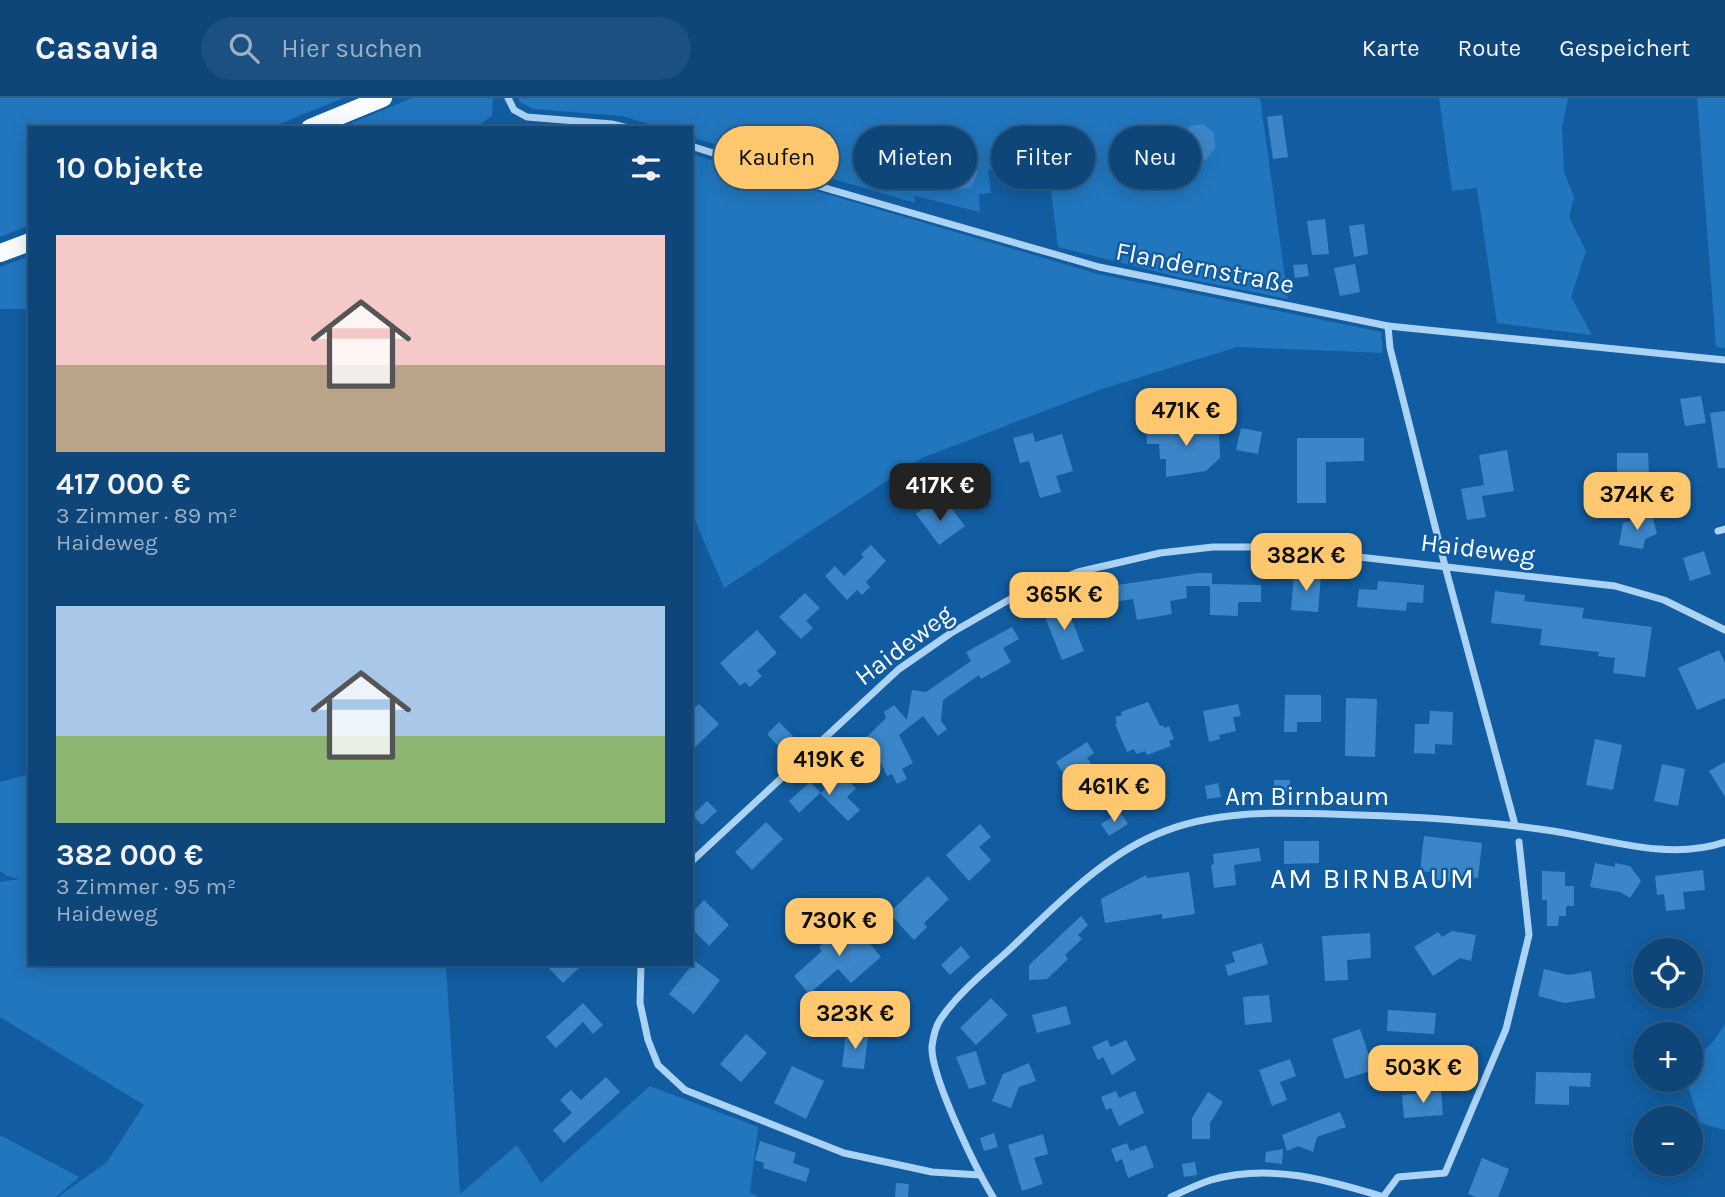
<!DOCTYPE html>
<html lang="de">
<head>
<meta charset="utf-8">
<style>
  :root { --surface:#0e4679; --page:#1c5080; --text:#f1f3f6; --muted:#9bb1c6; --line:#2e5e8a; --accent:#ffc86f }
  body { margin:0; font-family:Karla,sans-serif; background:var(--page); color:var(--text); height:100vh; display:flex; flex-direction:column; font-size:26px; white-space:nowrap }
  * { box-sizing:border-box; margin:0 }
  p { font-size:23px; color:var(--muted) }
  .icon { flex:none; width:38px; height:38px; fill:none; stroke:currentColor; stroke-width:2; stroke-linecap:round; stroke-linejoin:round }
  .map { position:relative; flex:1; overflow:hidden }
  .details { position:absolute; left:28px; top:28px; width:665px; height:840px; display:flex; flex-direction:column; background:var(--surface); border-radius:0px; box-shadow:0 4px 18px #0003,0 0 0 2px var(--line) }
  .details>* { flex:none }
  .guide { position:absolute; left:714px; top:28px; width:665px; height:63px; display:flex; gap:14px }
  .buttons { position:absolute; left:1633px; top:840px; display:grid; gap:14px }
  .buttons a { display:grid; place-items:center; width:70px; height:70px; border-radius:50%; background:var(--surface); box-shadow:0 4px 18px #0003,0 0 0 2px var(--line); font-size:35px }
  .price { position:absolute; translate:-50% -60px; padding:0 16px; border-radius:14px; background:var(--accent); color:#111; font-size:23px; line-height:46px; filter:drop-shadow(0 2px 4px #0008) }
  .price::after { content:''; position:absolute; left:50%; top:42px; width:21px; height:16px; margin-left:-10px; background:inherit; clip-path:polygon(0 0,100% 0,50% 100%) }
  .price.active { background:#222; color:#fff }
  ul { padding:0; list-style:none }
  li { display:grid; align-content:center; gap:14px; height:371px; padding:0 28px }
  li span { display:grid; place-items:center; height:217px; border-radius:0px; color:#555 }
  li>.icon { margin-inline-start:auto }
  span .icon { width:126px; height:126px; fill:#fffc; stroke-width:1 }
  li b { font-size:30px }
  h2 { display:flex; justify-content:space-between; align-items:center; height:84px; padding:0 28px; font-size:30px }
  .chip { padding:0 24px; border-radius:32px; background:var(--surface); box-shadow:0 4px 18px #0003,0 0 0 2px var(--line); font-size:24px; line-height:63px }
  .chip.active { background:var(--accent); color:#111 }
  header { display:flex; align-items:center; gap:42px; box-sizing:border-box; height:98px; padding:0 35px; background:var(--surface); border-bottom:2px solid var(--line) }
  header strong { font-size:33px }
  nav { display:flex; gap:38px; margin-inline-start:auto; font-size:24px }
  .search { width:490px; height:63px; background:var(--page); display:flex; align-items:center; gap:18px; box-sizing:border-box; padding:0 24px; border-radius:38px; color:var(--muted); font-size:26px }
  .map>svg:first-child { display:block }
</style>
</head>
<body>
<header>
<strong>Casavia</strong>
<div class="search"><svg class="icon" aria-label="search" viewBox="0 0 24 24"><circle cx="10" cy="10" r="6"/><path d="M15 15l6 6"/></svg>Hier suchen</div>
<nav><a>Karte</a><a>Route</a><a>Gespeichert</a></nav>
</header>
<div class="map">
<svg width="1725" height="1099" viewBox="0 0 1725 1099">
  <rect width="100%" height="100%" fill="#125da1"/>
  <g fill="#2176be">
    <polygon points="0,0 343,0 270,30 30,30 30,127 0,139"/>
    <polygon points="412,0 493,0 492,18 475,30 340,30"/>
    <polygon points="518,0 1260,0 1288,201 1178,179 1058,149 1047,59 1010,65 1011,70 988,72 991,95 979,96 980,114 915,98 915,105 691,39 691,30 661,30 622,18 533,11 520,4"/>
    <polygon points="1439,0 1568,0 1562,30 1564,74 1574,99 1569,119 1586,153 1571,199 1592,237 1497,225 1477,90 1452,93"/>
    <polygon points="1697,0 1725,0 1725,250 1716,249"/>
    <polygon points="691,56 1098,176 1381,234 1383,255 1237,249 1099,292 922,360 724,490 691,413"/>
    <polygon points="30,158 30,211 0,211 0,169"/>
    <polygon points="30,676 30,866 446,866 460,1096 517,1047 541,1085 650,988 758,1029 750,1094 758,1099 58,1099 107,1064 144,1007 0,919 0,784 20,781 7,778 0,773 0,684"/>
    <polygon points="1725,927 1725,1032 1700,1025 1686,982 1690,982 1691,963 1712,945"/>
    <polygon points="0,1037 79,1079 56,1099 0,1099"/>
  </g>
  <g fill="#3b86c8">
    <polygon points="1282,17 1288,59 1273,61 1267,19"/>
    <polygon points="1203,26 1214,35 1215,50 1206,62 1194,63 1184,54 1180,54 1178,40 1181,39 1190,28"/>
    <polygon points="967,59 978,73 972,89 954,92 944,78 950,62"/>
    <polygon points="1325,121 1329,156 1312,157 1307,123"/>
    <polygon points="1364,126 1368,156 1354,159 1349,128"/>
    <polygon points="1307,166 1309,178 1295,180 1293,167"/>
    <polygon points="1355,166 1360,194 1340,198 1334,170"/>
    <polygon points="1701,298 1706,325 1685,328 1680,301"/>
    <polygon points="1725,313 1725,370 1718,370 1710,315"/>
    <polygon points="1163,327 1163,331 1219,327 1220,360 1206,373 1166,379 1166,361 1160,361 1159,346 1147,346 1146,328"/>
    <polygon points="1241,330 1262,334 1258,356 1236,352"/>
    <polygon points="1033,335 1035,344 1062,336 1073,373 1056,378 1061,394 1040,400 1029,363 1020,365 1013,340"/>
    <polygon points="1297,340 1364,340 1364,363 1326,364 1326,405 1297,405"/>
    <polygon points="1507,352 1514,393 1482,398 1486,419 1467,422 1461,391 1484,387 1479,357"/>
    <polygon points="1617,355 1648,355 1649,376 1617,377"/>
    <polygon points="930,405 938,415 949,407 965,428 939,447 916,416"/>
    <polygon points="1652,417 1657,436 1645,441 1643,451 1619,447 1623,425"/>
    <polygon points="871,447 886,463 866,484 870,489 862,497 857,492 847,502 825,478 835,468 844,478 864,459 861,456"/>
    <polygon points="1704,453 1711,476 1690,483 1683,460"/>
    <polygon points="1198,475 1212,475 1212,486 1261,487 1261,504 1238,504 1238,518 1210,517 1210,488 1186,488 1187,500 1170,503 1172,516 1137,522 1133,501 1114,504 1111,488"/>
    <polygon points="1294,476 1321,478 1318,514 1291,512"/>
    <polygon points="1378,483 1424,487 1423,505 1407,504 1406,513 1357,509 1359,491 1377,492"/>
    <polygon points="1495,493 1525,497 1524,503 1584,510 1582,520 1652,529 1645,579 1613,575 1615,560 1598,558 1599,554 1540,547 1542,531 1491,525"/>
    <polygon points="805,495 820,510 806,523 813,530 801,541 779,519"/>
    <polygon points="1065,505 1084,553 1062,562 1043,514"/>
    <polygon points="1012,529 1019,541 1003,550 1011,564 981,581 979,577 943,602 941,623 947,631 938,638 923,618 899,637 913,665 902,671 907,681 897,686 892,676 887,678 873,649 862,654 857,644 868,638 886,620 884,614 894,607 907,622 912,592 926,594 971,563 966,554"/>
    <polygon points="757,532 777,555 757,573 762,578 750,589 745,584 740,588 720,565"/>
    <polygon points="1719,552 1725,565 1725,600 1697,612 1678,570"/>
    <polygon points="1285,597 1321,597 1321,624 1297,624 1297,634 1284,634"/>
    <polygon points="1346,600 1377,601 1375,659 1345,658"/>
    <polygon points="1148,604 1160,628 1163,627 1164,630 1169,628 1174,641 1169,643 1171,648 1147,657 1145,653 1136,656 1134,651 1127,654 1115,626 1117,625 1115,619 1122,617 1121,614"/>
    <polygon points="699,606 719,626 691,653 691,613"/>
    <polygon points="1238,606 1241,618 1233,619 1236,633 1219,637 1220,641 1209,644 1203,613"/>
    <polygon points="1430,613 1453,614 1452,647 1435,646 1435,656 1414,655 1415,626 1429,626"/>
    <polygon points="779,624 793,638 780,650 767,636"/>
    <polygon points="1595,641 1622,647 1613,692 1586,687"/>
    <polygon points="1087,644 1094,655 1087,660 1097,675 1073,691 1056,664"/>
    <polygon points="1725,664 1725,699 1709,673"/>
    <polygon points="1662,666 1685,671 1678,708 1654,703"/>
    <polygon points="841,675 856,690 847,699 860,712 848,723 820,695 799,715 789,703 810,684 821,695"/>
    <polygon points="1274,682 1290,682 1289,696 1274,696"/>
    <polygon points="1218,685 1221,699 1207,701 1205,688"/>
    <polygon points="707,703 717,713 702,727 692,717"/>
    <polygon points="1120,714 1128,726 1109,738 1101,726"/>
    <polygon points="766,724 783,741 752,772 735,754"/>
    <polygon points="980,726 991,739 979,749 991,762 969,783 946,757"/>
    <polygon points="1424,738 1482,745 1478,780 1456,777 1455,784 1431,781 1432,774 1420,773"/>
    <polygon points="1284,743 1319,743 1319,765 1284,766"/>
    <polygon points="1259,750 1261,763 1234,767 1236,787 1214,790 1211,767 1214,766 1213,756"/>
    <polygon points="1595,765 1615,769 1615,765 1630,768 1641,783 1630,800 1620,794 1590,789"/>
    <polygon points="1703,772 1705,792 1683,794 1685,811 1666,813 1664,796 1657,797 1655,778"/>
    <polygon points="1542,773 1565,774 1565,788 1574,788 1574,808 1566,808 1566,818 1559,818 1558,828 1547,828 1547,802 1542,802"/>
    <polygon points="1189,774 1195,816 1162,821 1162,816 1105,825 1101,801 1146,777 1147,780"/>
    <polygon points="928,778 949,801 924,825 927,829 914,842 889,815"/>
    <polygon points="704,802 729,827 709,848 691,830 691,816"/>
    <polygon points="1081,818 1088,827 1078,837 1082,841 1065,857 1068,861 1047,881 1029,882 1029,867"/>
    <polygon points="850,822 881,859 851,885 838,871 809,896 794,878 822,853 819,849"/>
    <polygon points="1452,833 1476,837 1471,863 1460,860 1433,878 1414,849 1438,834 1442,839"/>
    <polygon points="1370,835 1371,860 1347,862 1348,882 1325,883 1322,838"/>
    <polygon points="1262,845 1268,866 1228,878 1225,867 1235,864 1232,854"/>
    <polygon points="961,848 970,859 950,877 941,867"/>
    <polygon points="695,863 720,882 694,916 669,896"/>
    <polygon points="545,866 583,866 563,885"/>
    <polygon points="1544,871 1569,877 1591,873 1595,900 1565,905 1538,898"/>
    <polygon points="1269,897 1272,924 1245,927 1243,899"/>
    <polygon points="991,900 1008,917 976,947 960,930"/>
    <polygon points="583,905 603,927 593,936 583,924 556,950 546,939"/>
    <polygon points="1066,908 1071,926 1037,935 1032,917"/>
    <polygon points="1388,912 1436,915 1434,936 1387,933"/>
    <polygon points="1360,931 1374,972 1345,981 1332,941"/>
    <polygon points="846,935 868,938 864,971 842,969"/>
    <polygon points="746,936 767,955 741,984 720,966"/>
    <polygon points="1107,942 1111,949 1126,942 1136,962 1112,977 1103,959 1098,962 1092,949"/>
    <polygon points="976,953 986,986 969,991 956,959"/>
    <polygon points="1290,961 1296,978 1280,984 1287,1002 1272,1008 1259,972"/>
    <polygon points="1029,965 1036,983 1019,989 1011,1010 992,1003 1003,976"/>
    <polygon points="792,968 824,983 806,1021 774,1005"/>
    <polygon points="1536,974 1591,975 1590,989 1569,988 1569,1007 1535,1006"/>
    <polygon points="606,979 620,994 564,1045 553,1032 572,1015 560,1002 571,992 581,1002"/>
    <polygon points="1116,993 1119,1000 1135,993 1144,1015 1119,1028 1111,1010 1106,1012 1101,999"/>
    <polygon points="1441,993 1443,1017 1404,1020 1402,997"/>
    <polygon points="1208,994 1223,1004 1210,1025 1210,1041 1192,1041 1192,1020"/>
    <polygon points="1340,1014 1346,1029 1317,1039 1313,1054 1298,1048 1287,1053 1282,1037"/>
    <polygon points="994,1035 998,1049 984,1053 980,1040"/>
    <polygon points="1043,1036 1048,1056 1034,1060 1043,1086 1022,1093 1008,1047"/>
    <polygon points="760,1043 796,1055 793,1065 810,1071 806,1084 763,1070 764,1065 755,1062"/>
    <polygon points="1127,1045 1130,1053 1146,1047 1154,1069 1128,1080 1122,1061 1116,1064 1111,1051"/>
    <polygon points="1283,1051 1282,1066 1265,1064 1266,1054"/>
    <polygon points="1482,1060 1509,1071 1498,1099 1476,1099 1468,1096"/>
    <polygon points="1195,1064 1197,1077 1184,1079 1182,1066"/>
    <polygon points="896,1085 909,1086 908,1099 895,1099"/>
  </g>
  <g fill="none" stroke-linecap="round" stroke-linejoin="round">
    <g stroke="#abd3f5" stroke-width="7">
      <polyline points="508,0 514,12 527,19 612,26 628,30"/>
      <polyline points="691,48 794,81 1099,169 1388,228 1725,262"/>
      <polyline points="1388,228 1390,250 1445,468 1515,727"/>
      <polyline points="1718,433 1725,431"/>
      <polyline points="691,764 899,571 951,535 1012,500 1078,474 1160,455 1213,449 1271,449 1615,488 1664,502 1725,532"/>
      <polyline points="641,866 640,905 648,942 658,967 685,992 844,1055 932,1074 980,1077"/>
      <path d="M993,1099C976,1071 930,977 932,948C933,941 936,928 940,922C958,895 986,873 1010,851C1052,811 1101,760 1155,737C1218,709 1291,715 1358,717C1423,719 1489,723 1553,733C1610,742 1669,763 1725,744"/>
      <path d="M1171,1099C1184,1093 1198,1086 1211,1082C1270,1065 1328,1082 1384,1099"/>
      <polyline points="1383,1099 1398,1079 1445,1075 1506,931 1529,837 1519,744"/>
    </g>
    <g stroke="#f9fcff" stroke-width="18">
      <polyline points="310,30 383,0"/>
      <polyline points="0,155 30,144"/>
    </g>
  </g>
  <g text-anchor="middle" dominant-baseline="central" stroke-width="5" stroke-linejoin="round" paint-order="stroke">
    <g font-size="26" fill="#fff" stroke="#125da1">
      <text transform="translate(1205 170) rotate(11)">Flandernstraße</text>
      <text transform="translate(1478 451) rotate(7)">Haideweg</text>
      <text transform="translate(904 547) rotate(-37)">Haideweg</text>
      <text x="1307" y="698">Am Birnbaum</text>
    </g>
    <g font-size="28" letter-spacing="2" fill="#fff" stroke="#125da1">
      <text x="1373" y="780">AM BIRNBAUM</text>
    </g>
  </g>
</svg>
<div class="buttons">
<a><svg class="icon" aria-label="locate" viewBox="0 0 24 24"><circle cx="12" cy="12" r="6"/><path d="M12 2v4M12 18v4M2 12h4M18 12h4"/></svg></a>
<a>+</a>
<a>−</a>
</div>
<b class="price" style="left:1186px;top:350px">471K €</b>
<b class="price active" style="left:940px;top:425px">417K €</b>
<b class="price" style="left:1637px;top:434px">374K €</b>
<b class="price" style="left:1306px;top:495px">382K €</b>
<b class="price" style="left:1064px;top:534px">365K €</b>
<b class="price" style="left:829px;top:699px">419K €</b>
<b class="price" style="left:1114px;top:726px">461K €</b>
<b class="price" style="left:839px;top:860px">730K €</b>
<b class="price" style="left:855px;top:953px">323K €</b>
<b class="price" style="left:1423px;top:1007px">503K €</b>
<div class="guide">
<a class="chip active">Kaufen</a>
<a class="chip">Mieten</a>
<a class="chip">Filter</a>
<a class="chip">Neu</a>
</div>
<section class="details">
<h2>10 Objekte<svg class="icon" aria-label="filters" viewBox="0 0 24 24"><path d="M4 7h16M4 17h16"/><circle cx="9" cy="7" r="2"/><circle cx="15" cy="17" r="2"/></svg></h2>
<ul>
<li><span style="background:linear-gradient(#f6c9c9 60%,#b9a48a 0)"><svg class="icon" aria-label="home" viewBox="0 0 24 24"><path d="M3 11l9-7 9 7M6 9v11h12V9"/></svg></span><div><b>417 000 €</b><p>3 Zimmer · 89 m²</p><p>Haideweg</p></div></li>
<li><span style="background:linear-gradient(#a9c7e8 60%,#8fb573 0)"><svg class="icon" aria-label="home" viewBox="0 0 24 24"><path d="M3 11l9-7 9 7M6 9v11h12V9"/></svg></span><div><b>382 000 €</b><p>3 Zimmer · 95 m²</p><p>Haideweg</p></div></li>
</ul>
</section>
</div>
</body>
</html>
